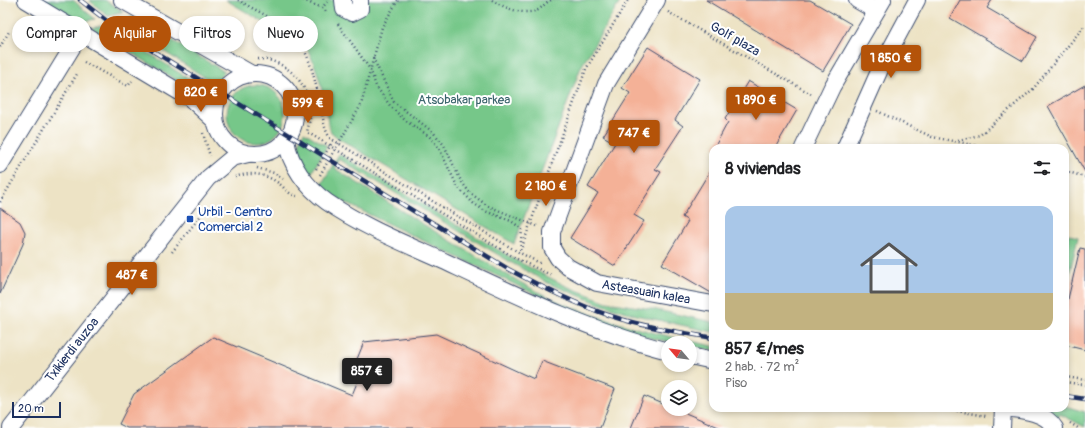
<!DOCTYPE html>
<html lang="es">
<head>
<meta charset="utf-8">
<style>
  :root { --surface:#fff; --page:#f2f2f2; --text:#202124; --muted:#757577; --accent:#b45309 }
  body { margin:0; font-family:Pangolin,sans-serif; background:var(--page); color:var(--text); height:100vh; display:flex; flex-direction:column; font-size:15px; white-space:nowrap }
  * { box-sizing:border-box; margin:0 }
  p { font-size:13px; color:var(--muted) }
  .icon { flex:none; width:22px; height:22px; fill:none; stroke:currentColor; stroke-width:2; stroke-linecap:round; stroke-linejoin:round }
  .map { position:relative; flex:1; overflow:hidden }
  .details { position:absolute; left:709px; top:144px; width:360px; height:268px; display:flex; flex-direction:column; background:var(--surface); border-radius:12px; box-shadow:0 2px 6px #0003 }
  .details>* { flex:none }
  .top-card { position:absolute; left:12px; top:16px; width:380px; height:36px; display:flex; gap:8px }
  .needle { width:26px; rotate:299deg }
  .tools { position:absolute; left:661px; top:336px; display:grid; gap:8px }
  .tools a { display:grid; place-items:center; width:36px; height:36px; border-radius:50%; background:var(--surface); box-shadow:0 2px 6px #0003; font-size:20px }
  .scale { position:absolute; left:12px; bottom:10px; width:49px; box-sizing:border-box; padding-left:4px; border:2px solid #1b2f5e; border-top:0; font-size:11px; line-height:14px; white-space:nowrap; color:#1b2f5e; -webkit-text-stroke:3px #fff; paint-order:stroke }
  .price { position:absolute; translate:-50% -34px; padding:0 9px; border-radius:4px; background:var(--accent); color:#fff; font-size:13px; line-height:26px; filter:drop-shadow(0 1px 2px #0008) }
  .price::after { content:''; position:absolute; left:50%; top:24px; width:12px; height:9px; margin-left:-6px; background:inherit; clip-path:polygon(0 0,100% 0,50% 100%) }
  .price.selected { background:#222; color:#fff }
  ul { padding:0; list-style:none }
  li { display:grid; align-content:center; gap:8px; height:212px; padding:0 16px }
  li span { display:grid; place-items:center; height:124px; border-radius:12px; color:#555 }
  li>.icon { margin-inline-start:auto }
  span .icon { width:72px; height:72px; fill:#fffc; stroke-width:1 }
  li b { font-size:17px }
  h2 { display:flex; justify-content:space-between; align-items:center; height:48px; padding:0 16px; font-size:17px }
  .tag { padding:0 14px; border-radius:18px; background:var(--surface); box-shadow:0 2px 6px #0003; font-size:14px; line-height:36px }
  .tag.selected { background:var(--accent); color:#fff }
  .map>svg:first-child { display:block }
</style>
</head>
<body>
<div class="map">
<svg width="1085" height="428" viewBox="0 0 1085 428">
  <rect width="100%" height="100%" fill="#fff"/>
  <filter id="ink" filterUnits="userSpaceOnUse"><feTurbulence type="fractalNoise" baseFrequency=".025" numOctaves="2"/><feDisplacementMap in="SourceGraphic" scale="8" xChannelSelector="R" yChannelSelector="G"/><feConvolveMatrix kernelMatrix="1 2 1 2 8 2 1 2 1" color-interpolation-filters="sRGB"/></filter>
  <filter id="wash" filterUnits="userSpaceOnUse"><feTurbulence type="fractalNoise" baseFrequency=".012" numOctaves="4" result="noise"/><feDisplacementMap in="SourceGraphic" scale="16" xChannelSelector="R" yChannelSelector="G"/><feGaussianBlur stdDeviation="0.9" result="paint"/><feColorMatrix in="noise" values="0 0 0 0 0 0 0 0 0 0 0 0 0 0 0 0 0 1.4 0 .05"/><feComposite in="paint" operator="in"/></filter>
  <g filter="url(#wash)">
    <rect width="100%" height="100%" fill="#ede3c5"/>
    <g fill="#76c789" stroke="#487b74">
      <polygon points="44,0 73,0 95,19 81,22"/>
      <polygon points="89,0 105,0 124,12 108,16"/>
      <path d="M226,0H621L581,67L514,244L338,138L331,132L328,124C324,91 315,52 292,27L285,35Z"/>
      <polygon points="133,17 225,72 214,83 117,22"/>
      <polygon points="104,25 208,91 206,101 173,78 91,28"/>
      <circle cx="256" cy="114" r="29"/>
      <path d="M304,132L327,146L309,177C298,156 294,154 304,132Z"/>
      <path d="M339,154L515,260L566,286L607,302L652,309L713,322V332L640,316L600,304L548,283L512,263L339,159L334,168C381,198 428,228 476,256C504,273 533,291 564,304C612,324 662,335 713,346V351L690,346V343C627,343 540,296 483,269C436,247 390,225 344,202L320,187Z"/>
      <polygon points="1065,234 1078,237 1068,280 1065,279"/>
      <polygon points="1065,406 1085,412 1085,427 1060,414 1057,417 1045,408 1065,408"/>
    </g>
    <g id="blocks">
      <g fill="#f4b197">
        <polygon points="706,0 810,0 851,24 823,71"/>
        <polygon points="960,0 992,0 987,8 1037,37 1023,61 950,18"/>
        <polygon points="648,47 700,79 675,120 683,126 655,169 661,172 634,215 644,221 615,266 570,238 598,193 588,187 615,143 603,136 630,93 622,88"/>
        <polygon points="748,81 797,110 775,148 714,148 728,122 725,119"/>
        <polygon points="1085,85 1085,172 1048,106"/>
        <polygon points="713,166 713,294 662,264 688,221 682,217"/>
        <polygon points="0,208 20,222 25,232 23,244 0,294"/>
        <polygon points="1080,248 1085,249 1085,350 1065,345 1065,299 1068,299"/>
        <polygon points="436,334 534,379 542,361 615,389 600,428 127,428 119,424 134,394 213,337 352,395 363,368 355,364 364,342"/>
        <polygon points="644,396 668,406 668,409 676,409 721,428 631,428"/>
      </g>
    </g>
  </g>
  <g filter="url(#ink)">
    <use href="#blocks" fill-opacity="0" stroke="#3a4a6d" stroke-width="1"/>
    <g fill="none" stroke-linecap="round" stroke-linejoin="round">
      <g stroke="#3a4a6d" stroke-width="18">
        <g id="minor">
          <polyline points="26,0 191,99 215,121"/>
          <polyline points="122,0 250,73"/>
          <polyline points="343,0 344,9 352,13 360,9 360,0"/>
          <polyline points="657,0 606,84 552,232 552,248 558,258 568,267 597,283 713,304"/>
          <polyline points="857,0 876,11"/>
          <circle cx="255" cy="114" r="40"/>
          <path d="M286,140C290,165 306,187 327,202C363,227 406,244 446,262C518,296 590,331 668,351"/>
          <polyline points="803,148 832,87 883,0"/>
          <polyline points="845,148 881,67 917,0"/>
          <polyline points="0,165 81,33"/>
          <polyline points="690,356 713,361"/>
          <path d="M1002,408C1019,410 1045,411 1055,428"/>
          <polyline points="11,428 208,178 232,158 248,154"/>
          <polyline points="1002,428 1003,408"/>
        </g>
      </g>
      <g stroke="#3a4a6d" stroke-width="2.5" stroke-dasharray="1 3" stroke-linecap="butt">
        <path d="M238,0C256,11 281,21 295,37C310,52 314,80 320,100C323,112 322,126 330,138L442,207L520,253L542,264"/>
        <polyline points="303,0 322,8 327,2"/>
        <path d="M492,0C505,8 523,16 538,10C543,7 546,2 551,0"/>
        <polyline points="322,8 328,13"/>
        <polyline points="668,12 811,94"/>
        <polyline points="114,20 121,17"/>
        <polyline points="338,24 370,69 376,86 391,107 406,121 429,136 439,148 457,186 473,203 485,211 511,221 522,229 520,253"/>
        <polyline points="0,47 10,30"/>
        <polyline points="373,58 394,102 433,132 444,145 461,181 470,193 488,206 537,226"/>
        <path d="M258,59C283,59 305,79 310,104C312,113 309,123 307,132L517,259L551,275"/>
        <polyline points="84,62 128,86 132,81"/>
        <polyline points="877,111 932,137 989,148"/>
        <polyline points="203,133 210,156"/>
        <polyline points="958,140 980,135 1033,89 1085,25"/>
        <polyline points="257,168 274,173 283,179"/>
        <polyline points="316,169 333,141"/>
        <polyline points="1065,171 1085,177"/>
        <polyline points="320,175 361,105 382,27 398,0"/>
        <path d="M235,177C252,171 268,174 282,186C286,190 290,195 297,196"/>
        <polyline points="0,202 77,74"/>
        <polyline points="522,247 586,69 628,0"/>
        <polyline points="172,252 206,209"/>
        <polyline points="1065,377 1085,380"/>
        <polyline points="1065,382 1085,385"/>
        <polyline points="941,408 986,416"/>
        <polyline points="1070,423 1078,428"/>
      </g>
      <use href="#minor" stroke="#fff" stroke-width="16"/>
      <g stroke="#1b2f5e" stroke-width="4.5">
        <g id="rail">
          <path d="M80,0L117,29L508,269C542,287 575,304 611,316C644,327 679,332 713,338"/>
          <polyline points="1065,396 1085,399"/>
        </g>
      </g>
      <use href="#rail" stroke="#fff" stroke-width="3" stroke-dasharray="9" stroke-linecap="butt"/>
    </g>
  </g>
  <rect fill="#1a4fb4" stroke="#fff" stroke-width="1.5" x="186" y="215" width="8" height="8" rx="2"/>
  <g text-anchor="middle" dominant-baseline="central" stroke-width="4" stroke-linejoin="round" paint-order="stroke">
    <g font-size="13" fill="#1b2f5e" stroke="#fff">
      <text transform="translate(735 39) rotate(30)">Golf plaza</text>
      <text transform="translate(646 292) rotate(10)">Asteasuain kalea</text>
      <text transform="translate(72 350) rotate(-52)">Txikierdi auzoa</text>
    </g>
    <g font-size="13" fill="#3b646d" stroke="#fff">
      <text x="464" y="100">Atsobakar parkea</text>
    </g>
    <g font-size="13" fill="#164399" stroke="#fff" text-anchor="start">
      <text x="198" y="212">Urbil - Centro<tspan x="198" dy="15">Comercial 2</tspan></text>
    </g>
  </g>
</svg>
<div class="tools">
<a><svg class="needle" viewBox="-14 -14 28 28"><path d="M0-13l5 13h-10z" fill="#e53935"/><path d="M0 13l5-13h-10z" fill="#757577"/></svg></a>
<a><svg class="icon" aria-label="layers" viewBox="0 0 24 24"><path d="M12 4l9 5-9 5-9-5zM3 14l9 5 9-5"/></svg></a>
</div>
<div class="scale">20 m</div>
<b class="price" style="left:891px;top:79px">1 850 €</b>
<b class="price" style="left:201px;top:113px">820 €</b>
<b class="price" style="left:756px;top:121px">1 890 €</b>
<b class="price" style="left:308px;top:124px">599 €</b>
<b class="price" style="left:634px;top:154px">747 €</b>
<b class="price" style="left:546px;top:207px">2 180 €</b>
<b class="price" style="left:132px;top:296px">487 €</b>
<b class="price selected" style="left:367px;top:392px">857 €</b>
<div class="top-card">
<a class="tag">Comprar</a>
<a class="tag selected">Alquilar</a>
<a class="tag">Filtros</a>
<a class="tag">Nuevo</a>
</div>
<section class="details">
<h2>8 viviendas<svg class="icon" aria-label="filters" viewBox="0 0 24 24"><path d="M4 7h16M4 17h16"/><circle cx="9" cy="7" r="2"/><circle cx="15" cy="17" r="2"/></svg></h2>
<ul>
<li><span style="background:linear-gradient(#a9c7e8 70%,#c2b280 0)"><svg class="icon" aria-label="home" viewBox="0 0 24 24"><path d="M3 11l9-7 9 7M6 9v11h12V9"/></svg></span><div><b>857 €/mes</b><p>2 hab. · 72 m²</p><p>Piso</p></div></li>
</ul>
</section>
</div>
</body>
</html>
